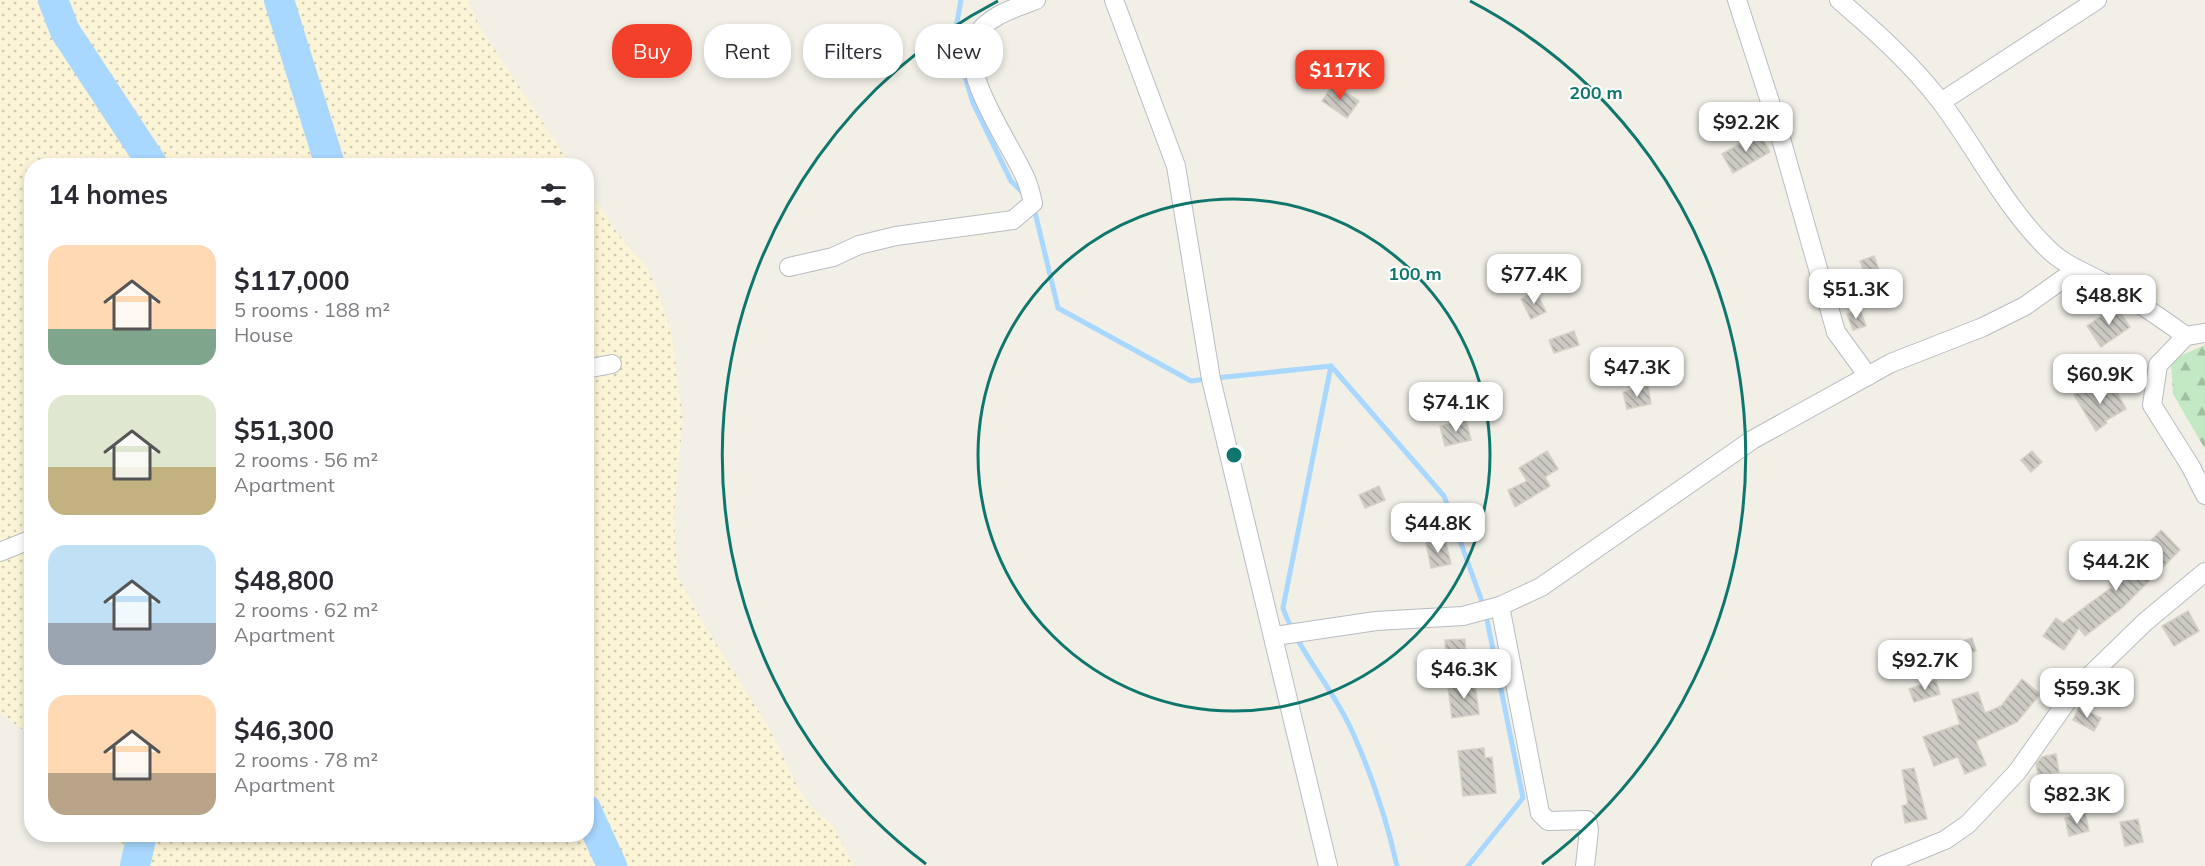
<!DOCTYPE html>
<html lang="en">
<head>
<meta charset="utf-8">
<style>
  :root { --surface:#fff; --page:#f2f2f3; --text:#2b2b33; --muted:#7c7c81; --accent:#f2402b }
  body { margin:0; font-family:Mulish,sans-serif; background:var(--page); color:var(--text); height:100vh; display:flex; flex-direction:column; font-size:22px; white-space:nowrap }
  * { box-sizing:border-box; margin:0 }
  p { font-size:20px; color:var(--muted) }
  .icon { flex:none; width:33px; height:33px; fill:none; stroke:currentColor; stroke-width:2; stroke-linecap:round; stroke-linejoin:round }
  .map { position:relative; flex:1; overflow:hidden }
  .side { position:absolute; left:24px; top:158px; width:570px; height:684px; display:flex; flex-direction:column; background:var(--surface); border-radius:24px; box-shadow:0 3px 9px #0003 }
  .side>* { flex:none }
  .top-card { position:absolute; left:612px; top:24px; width:570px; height:54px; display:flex; gap:12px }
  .price { position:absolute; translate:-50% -51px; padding:0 14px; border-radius:12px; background:#fff; color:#222; font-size:20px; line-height:39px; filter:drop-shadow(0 2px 3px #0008) }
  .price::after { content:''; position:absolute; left:50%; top:36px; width:18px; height:14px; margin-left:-9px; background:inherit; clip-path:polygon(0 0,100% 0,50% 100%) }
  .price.selected { background:var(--accent); color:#fff }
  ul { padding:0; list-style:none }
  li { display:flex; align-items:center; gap:18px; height:150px; padding:0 24px }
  li span { display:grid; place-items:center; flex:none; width:168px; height:120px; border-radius:18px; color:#555 }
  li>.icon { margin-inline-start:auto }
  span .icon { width:72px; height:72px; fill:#fffc; stroke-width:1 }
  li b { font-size:26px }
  h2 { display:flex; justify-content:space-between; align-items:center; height:72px; padding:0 24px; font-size:26px }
  .chip { padding:0 21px; border-radius:24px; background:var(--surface); box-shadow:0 3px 9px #0003; font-size:21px; line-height:54px }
  .chip.selected { background:var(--accent); color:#fff }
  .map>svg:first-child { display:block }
</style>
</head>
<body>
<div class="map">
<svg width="2205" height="866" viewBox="0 0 2205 866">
  <defs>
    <pattern id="forest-firs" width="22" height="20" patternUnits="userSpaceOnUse" patternTransform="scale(1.5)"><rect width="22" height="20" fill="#c2e9c3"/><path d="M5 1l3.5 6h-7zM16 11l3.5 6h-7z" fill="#a1c0a2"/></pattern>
    <pattern id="sand-dots" width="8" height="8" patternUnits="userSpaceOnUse" patternTransform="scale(1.5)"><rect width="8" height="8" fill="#fcf4d6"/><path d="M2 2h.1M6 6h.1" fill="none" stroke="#cfc9b1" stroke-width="1.8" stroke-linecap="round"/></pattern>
    <pattern id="building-back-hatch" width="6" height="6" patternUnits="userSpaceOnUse" patternTransform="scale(1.5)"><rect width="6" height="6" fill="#cccac3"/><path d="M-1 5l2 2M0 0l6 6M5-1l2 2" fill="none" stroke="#a9a7a2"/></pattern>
  </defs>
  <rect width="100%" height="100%" fill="#f1efe6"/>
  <polygon fill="url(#forest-firs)" points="2205,345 2205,449 2173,394 2171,360"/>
  <g fill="url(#sand-dots)">
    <polygon points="0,0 469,0 479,26 571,165 32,165 31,736 0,713"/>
    <polygon points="587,188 615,230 647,268 659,294 671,329 683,418 674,518 678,576 705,626 770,729 795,782 811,807 832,825 855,866 126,866 125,855 115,834 586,834"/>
  </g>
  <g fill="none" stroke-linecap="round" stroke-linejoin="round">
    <g stroke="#a8d7ff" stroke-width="5">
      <polyline points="961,0 954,39 973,103 1011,181 1024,194"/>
      <polyline points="1034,208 1058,308 1191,381 1206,379"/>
      <path d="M1331,366L1283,608C1299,653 1333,688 1352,731C1371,773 1387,821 1397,866"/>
      <polyline points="1216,378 1331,366 1444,496 1485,610 1523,798 1468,866"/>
    </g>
    <g stroke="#a8d7ff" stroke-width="30">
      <polyline points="53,0 65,31 153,165"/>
      <polyline points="279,0 330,165"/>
      <polyline points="586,809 612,866"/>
      <polyline points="135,866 142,834"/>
    </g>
  </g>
  <g fill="url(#building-back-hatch)" stroke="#d6d1c4" stroke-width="1.5">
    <polygon points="1333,84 1359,101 1347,118 1322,101"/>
    <polygon points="1759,133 1770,152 1733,173 1722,154"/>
    <polygon points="1874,256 1881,275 1867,280 1860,261"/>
    <polygon points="1536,291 1546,312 1531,319 1521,299"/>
    <polygon points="2116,306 2130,327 2101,347 2087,326"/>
    <polygon points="1860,310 1866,326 1853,330 1847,314"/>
    <polygon points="1574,331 1579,345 1554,353 1549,340"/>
    <polygon points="2093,382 2102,394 2114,387 2126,409 2105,421 2107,423 2096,431 2074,395"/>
    <polygon points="1648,386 1651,404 1627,409 1623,392"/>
    <polygon points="1466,420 1471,440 1445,446 1440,426"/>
    <polygon points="1547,451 1558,469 1545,477 1550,486 1515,507 1508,490 1527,481 1519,468"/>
    <polygon points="2032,451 2042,462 2031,472 2021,460"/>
    <polygon points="1379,486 1385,500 1365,508 1359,495"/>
    <polygon points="2161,530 2180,550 2123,607 2085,636 2079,628 2064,650 2043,636 2056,618 2063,623 2112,587 2110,584"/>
    <polygon points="1445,539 1451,564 1431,568 1426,543"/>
    <polygon points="2188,611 2199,631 2174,646 2162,626"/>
    <polygon points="1972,638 1976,651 1960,656 1956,643"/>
    <polygon points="1465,639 1466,660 1446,661 1445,640"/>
    <polygon points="2022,679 2040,694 2017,722 1976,741 1986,765 1965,774 1958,757 1934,766 1923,737 1960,724 1952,700 1978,692 1985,713 2001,706"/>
    <polygon points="1936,680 1940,694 1914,702 1909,689"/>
    <polygon points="1475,683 1479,714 1452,718 1448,687"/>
    <polygon points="2079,707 2101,718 2094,731 2073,720"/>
    <polygon points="1484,748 1485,758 1492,757 1496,793 1463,796 1458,751"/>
    <polygon points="2056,754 2059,772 2038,775 2036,764 2042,757"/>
    <polygon points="1914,768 1927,819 1905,823 1902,806 1908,804 1902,770"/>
    <polygon points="2085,813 2089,831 2069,836 2065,818"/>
    <polygon points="2138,819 2143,842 2125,846 2120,822"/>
  </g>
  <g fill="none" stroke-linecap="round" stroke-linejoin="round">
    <g stroke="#b9bcc0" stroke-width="20">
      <g id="minor">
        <polyline points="1114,0 1176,166 1211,379 1328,866"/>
        <polyline points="1737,0 1774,114 1836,332 1868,376"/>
        <path d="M1839,0C1876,32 1911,63 1941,102C1977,150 2005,207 2048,249C2065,266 2090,274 2110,286C2137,301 2161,318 2186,336"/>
        <polyline points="1941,102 2097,0"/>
        <path d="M789,267L833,257L859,245L896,236L1013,220L1033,203C1031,195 1029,185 1025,177C1011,145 958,71 975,38C986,16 1015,8 1036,0"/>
        <polyline points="2205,333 2186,336 2158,365 2152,405 2191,467 2205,495"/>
        <polyline points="586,369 612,364"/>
        <polyline points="0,552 32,539"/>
        <polyline points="1275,636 1376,621 1463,616 1500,606"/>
        <polyline points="1585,866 1589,830 1587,820 1548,821 1540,813 1500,606 1541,587 1752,440 1891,363 1983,327 2025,306 2077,269"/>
        <polyline points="1881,866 1945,840 1968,824 2017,772 2075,690 2145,622 2205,572"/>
      </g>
    </g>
    <use href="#minor" stroke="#fff" stroke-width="18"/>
  </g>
  <g fill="none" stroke="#0f766e" stroke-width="3">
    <circle cx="1234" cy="455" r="256"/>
    <path d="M926 864A512 512 0 0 1 998 1M1470 1A512 512 0 0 1 1542 864"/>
  </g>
  <circle cx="1234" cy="455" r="9" fill="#0f766e" stroke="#fff" stroke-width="3"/>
  <g font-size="18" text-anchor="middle" font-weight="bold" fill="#0f766e" stroke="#fff" stroke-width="4.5" stroke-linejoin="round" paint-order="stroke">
    <text x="1596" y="99">200 m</text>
    <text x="1415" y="280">100 m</text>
  </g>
</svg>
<b class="price selected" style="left:1340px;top:101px">$117K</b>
<b class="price" style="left:1746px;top:153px">$92.2K</b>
<b class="price" style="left:1534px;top:305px">$77.4K</b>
<b class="price" style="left:1856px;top:320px">$51.3K</b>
<b class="price" style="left:2109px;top:326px">$48.8K</b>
<b class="price" style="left:1637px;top:398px">$47.3K</b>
<b class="price" style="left:2100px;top:405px">$60.9K</b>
<b class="price" style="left:1456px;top:433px">$74.1K</b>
<b class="price" style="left:1438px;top:554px">$44.8K</b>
<b class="price" style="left:2116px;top:592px">$44.2K</b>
<b class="price" style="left:1925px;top:691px">$92.7K</b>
<b class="price" style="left:1464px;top:700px">$46.3K</b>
<b class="price" style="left:2087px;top:719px">$59.3K</b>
<b class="price" style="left:2077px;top:825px">$82.3K</b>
<div class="top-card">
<a class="chip selected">Buy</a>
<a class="chip">Rent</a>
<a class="chip">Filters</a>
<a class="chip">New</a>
</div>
<section class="side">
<h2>14 homes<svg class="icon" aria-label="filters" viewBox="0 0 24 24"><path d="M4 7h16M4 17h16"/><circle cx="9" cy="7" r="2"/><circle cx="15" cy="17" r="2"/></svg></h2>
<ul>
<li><span style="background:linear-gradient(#ffd9b3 70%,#7fa58c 0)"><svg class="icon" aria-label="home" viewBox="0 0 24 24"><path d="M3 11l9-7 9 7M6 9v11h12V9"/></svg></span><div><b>$117,000</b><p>5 rooms · 188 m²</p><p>House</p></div></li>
<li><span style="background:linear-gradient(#dfe7d0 60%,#c2b280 0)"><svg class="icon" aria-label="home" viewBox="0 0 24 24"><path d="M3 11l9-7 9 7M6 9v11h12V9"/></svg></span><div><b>$51,300</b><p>2 rooms · 56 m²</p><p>Apartment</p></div></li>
<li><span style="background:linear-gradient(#bfe0f5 65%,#9aa5b1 0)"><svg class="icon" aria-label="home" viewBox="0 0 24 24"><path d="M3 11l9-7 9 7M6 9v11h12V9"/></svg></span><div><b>$48,800</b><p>2 rooms · 62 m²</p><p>Apartment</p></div></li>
<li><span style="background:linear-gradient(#ffd9b3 65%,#b9a48a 0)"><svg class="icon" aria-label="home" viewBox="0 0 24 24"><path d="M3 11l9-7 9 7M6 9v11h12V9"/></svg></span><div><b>$46,300</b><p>2 rooms · 78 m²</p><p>Apartment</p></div></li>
</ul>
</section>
</div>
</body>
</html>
